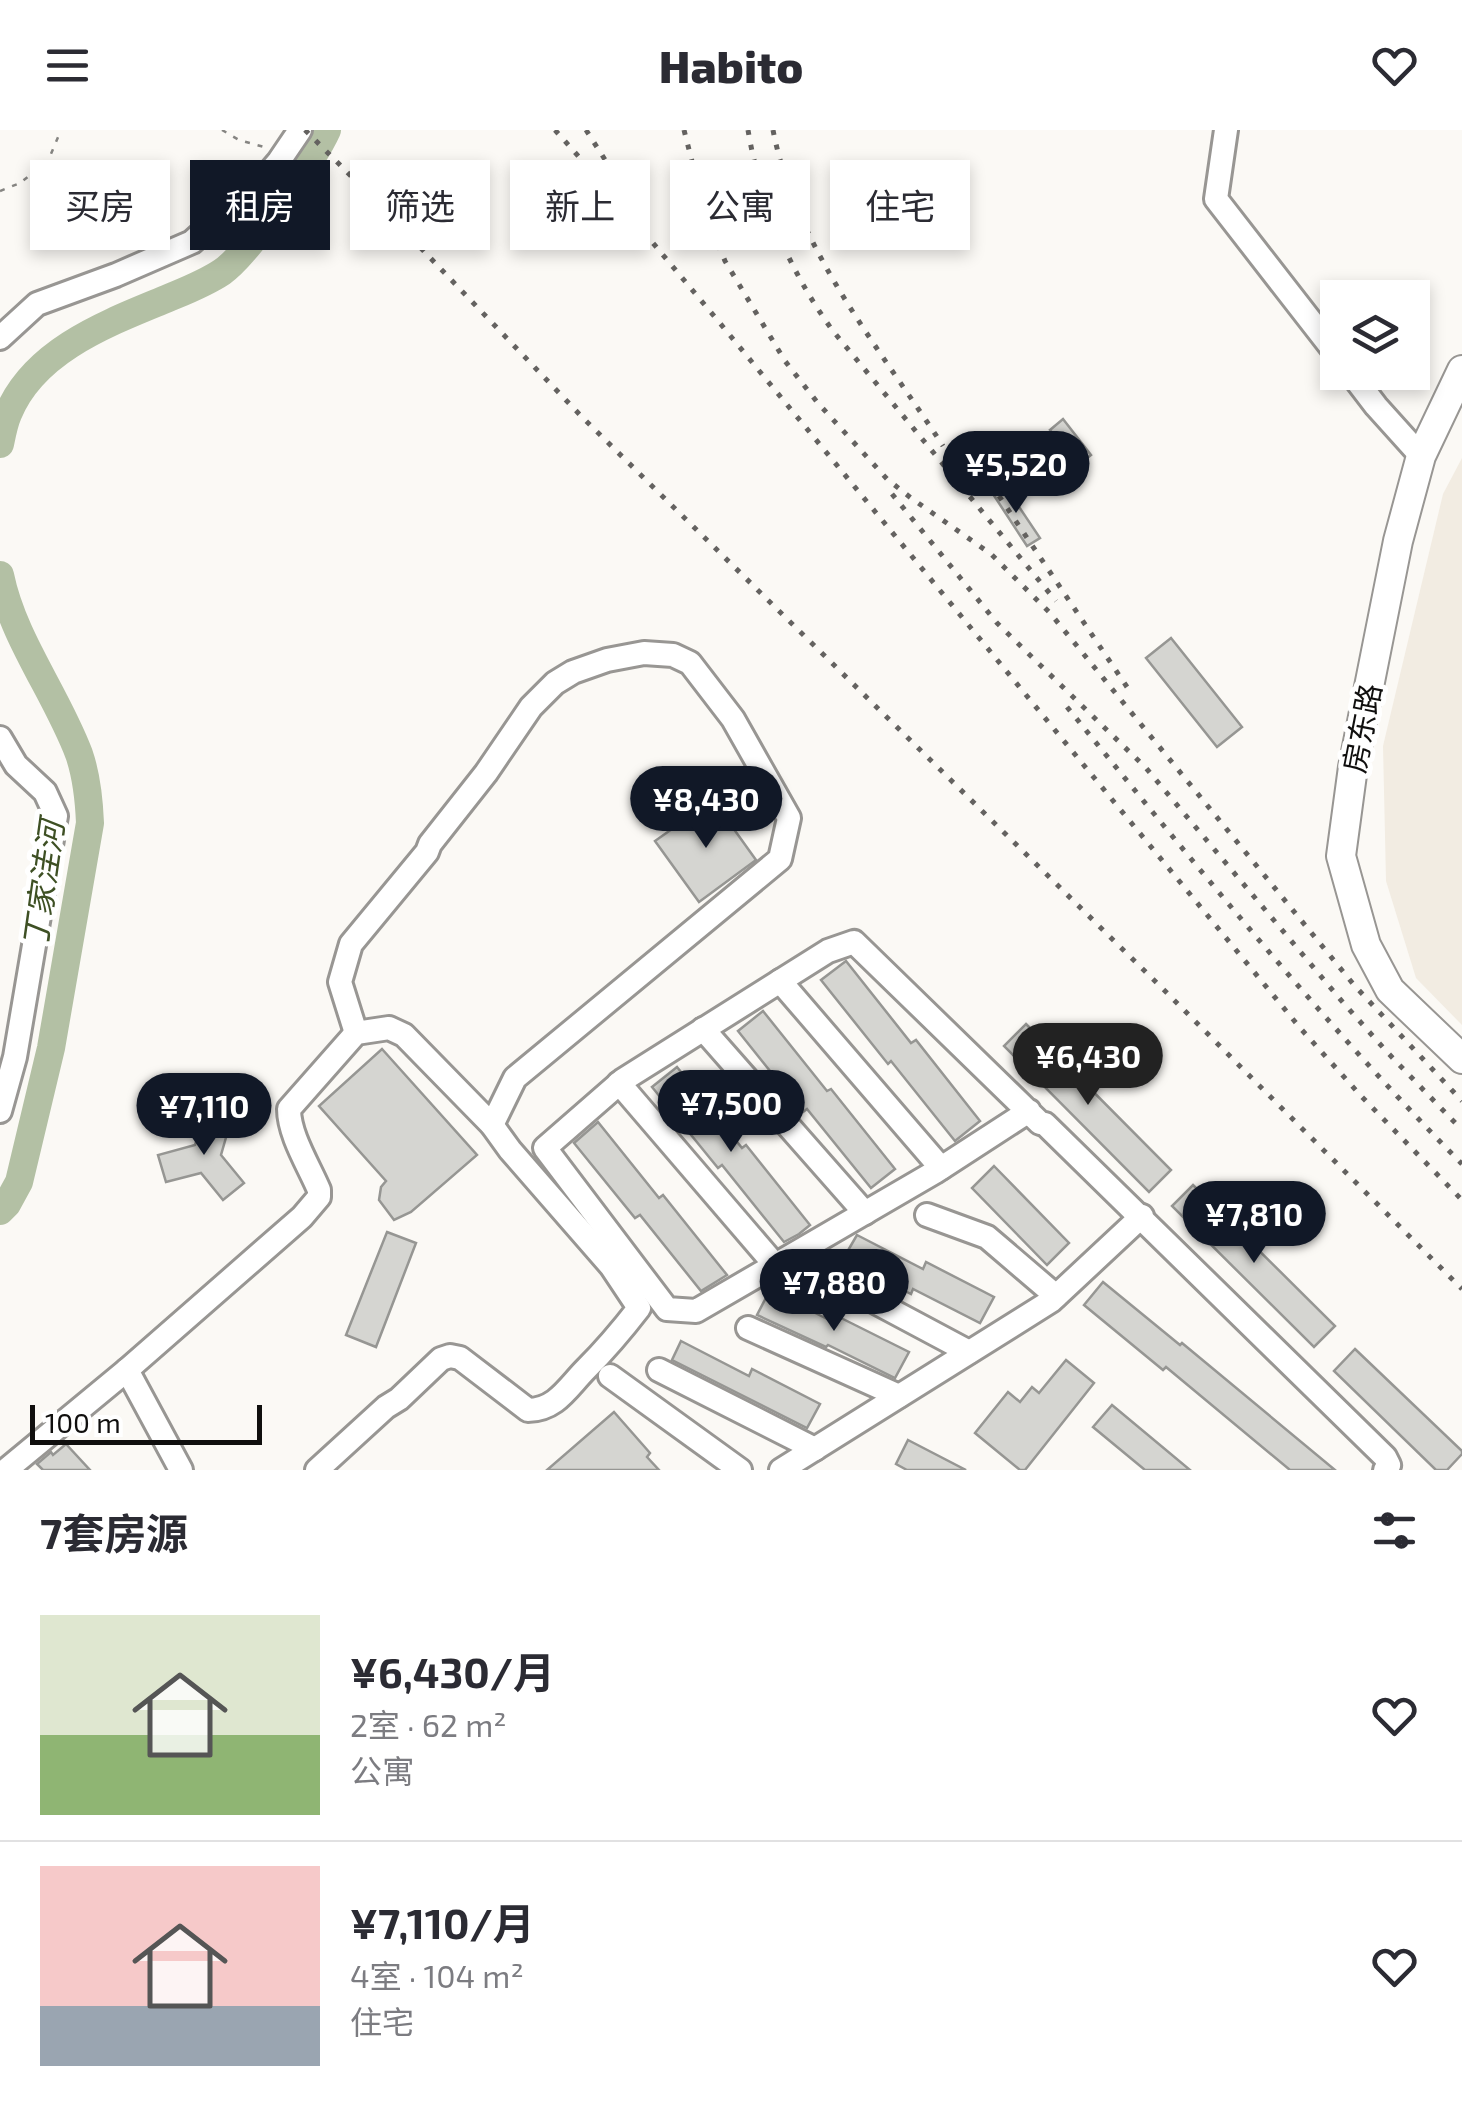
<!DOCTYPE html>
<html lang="zh">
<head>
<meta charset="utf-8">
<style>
  :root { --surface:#fff; --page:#f7f7f7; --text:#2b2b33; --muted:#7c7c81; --line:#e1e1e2; --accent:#111827 }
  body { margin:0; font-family:"Exo 2","Noto Sans SC",sans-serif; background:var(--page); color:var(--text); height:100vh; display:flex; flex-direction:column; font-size:38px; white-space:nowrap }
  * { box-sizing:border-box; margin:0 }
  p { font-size:32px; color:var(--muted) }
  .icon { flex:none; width:55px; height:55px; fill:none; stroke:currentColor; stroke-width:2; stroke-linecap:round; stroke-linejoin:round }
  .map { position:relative; height:1340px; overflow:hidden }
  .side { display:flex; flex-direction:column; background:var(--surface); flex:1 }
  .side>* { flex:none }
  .banner { position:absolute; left:30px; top:30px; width:1402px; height:90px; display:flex; gap:20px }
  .fabs { position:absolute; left:1320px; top:150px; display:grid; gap:20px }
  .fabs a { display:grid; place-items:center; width:110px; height:110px; border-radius:0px; background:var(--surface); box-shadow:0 5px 15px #0003; font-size:50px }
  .scale { position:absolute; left:30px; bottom:25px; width:232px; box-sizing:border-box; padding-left:10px; border:5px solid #100f0e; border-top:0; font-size:28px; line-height:35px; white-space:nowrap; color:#100f0e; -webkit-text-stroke:8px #fff; paint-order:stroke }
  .price { position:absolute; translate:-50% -85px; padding:0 22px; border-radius:35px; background:var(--accent); color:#fff; font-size:32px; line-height:65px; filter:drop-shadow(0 2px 5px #0008) }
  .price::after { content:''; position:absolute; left:50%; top:60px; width:30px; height:22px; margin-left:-15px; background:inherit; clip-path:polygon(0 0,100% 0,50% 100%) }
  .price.on { background:#222; color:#fff }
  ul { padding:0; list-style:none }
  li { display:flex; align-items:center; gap:30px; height:250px; padding:0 40px }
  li+li { border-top:2px solid var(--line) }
  li span { display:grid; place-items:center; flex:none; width:280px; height:200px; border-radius:0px; color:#555 }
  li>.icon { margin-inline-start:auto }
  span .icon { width:120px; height:120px; fill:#fffc; stroke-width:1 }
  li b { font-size:42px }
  h2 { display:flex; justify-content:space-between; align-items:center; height:120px; padding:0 40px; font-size:42px }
  .pill { padding:0 35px; border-radius:0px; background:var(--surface); box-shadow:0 5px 15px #0003; font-size:35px; line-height:90px }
  .pill.on { background:var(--accent); color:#fff }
  header { display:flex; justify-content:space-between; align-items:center; height:130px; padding:0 40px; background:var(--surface); font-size:45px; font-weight:800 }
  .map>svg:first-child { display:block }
</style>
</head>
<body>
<header><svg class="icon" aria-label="menu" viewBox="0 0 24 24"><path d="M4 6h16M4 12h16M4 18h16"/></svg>Habito<svg class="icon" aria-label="heart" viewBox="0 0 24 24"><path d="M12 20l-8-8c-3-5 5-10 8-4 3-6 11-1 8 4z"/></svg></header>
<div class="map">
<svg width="1462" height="1340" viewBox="0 0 1462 1340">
  <rect width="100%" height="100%" fill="#fbf9f5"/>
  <polygon fill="#f2ece2" points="1462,328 1462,895 1416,848 1386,751 1383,616 1443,364"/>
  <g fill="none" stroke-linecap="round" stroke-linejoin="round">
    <g stroke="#b3c0a4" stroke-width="28">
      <path d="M0,314C2,304 4,293 8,284C34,220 108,193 166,169C185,161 204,154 222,142C247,125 314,29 327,0"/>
      <path d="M0,445C13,509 56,563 79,624C87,647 89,669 90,693L51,918L19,1052L7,1074L0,1081"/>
    </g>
  </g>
  <g fill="#d5d5d1" stroke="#969693" stroke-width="2.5">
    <polygon points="1063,289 1091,325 1078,335 1050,300"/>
    <polygon points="1005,356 1040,408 1027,416 993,364"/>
    <polygon points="1171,508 1242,597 1217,617 1146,528"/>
    <polygon points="713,670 756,730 699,772 655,711"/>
    <polygon points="846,831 911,913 916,910 980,991 955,1011 891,931 888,934 821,850"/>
    <polygon points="763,881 827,961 831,959 895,1039 871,1058 807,979 803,982 738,901"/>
    <polygon points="1026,894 1171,1040 1149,1062 1004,916"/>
    <polygon points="382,919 477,1025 411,1082 394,1090 379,1070 381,1057 386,1051 319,976"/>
    <polygon points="677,937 742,1018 746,1015 810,1095 799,1104 784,1112 722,1035 718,1038 652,957"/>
    <polygon points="205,982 231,990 221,1025 244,1053 223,1070 201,1043 166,1052 158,1025 195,1015"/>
    <polygon points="598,992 659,1068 663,1065 727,1145 701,1161 640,1085 635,1088 574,1013"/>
    <polygon points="994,1036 1069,1113 1047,1135 972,1058"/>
    <polygon points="1193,1055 1335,1196 1314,1217 1172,1076"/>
    <polygon points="387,1102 416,1113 376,1217 346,1205"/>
    <polygon points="857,1105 923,1139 926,1132 994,1167 980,1193 913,1159 911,1164 843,1129"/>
    <polygon points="1103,1152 1180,1215 1182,1213 1335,1340 1290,1340 1166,1237 1163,1240 1084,1175"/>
    <polygon points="770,1160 837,1194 841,1188 909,1222 895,1248 828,1215 826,1217 757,1185"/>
    <polygon points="681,1211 749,1246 752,1239 820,1274 807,1298 672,1230"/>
    <polygon points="1355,1219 1462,1321 1462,1324 1447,1340 1436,1340 1334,1241"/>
    <polygon points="1066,1230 1094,1253 1025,1340 1020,1340 975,1303 1008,1262 1020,1272 1032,1257 1039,1263"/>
    <polygon points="1112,1275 1190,1340 1145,1340 1093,1297"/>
    <polygon points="614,1282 650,1323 647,1327 659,1340 547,1340"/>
    <polygon points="908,1310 966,1340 907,1340 896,1334"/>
    <polygon points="66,1314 90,1340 43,1340 37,1334 51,1322 53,1325"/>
  </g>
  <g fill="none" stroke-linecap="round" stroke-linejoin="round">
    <g stroke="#989693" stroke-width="28">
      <g id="minor">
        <polyline points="1226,0 1216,69 1338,226"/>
        <polyline points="0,208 37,174 116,145 192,112 233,75 257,57 279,31 300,0"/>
        <polyline points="1350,242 1376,276 1421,326"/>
        <polyline points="0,608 16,635 45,662 56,686 15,927 0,981"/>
        <polyline points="780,851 941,1038"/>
        <polyline points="703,899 865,1083"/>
        <polyline points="356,903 340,852 351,814 427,722 430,714 486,643 531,577 555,553 573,542 607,530 644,523 673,525 690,533 733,589 789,688 780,729 515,948 492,995"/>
        <polyline points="619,953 775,1135"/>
        <polyline points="1029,981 935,1042 696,1181 667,1179 545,1018 623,950 828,821 854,812 1040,993 1045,994 1385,1327 1389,1335 1385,1340"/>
        <polyline points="927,1085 987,1107 1056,1166"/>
        <polyline points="834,1150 969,1222"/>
        <polyline points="748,1198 899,1266"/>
        <polyline points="127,1240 181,1340"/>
        <polyline points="659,1240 815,1319"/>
        <polyline points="610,1246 740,1340"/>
        <path d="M6,1340L127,1240L302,1087L319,1067V1060C309,1036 289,1005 289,979L356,903L389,898L404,905L492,995L510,1020L611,1136L639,1178C622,1200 605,1220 586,1239C568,1257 556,1280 528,1280L460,1228L450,1226L441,1229L399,1269L386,1277L317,1340"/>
        <polyline points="781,1340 1051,1171 1142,1086"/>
      </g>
    </g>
    <g stroke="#989693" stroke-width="32">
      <polyline id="major" points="1462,240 1421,326 1398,411 1353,637 1341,726 1366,815 1390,860 1462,929"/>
    </g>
    <g stroke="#868582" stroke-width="2.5" stroke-dasharray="5 8" stroke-linecap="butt">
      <polyline points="222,0 239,10 264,17 266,16"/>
      <polyline points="0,61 20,53 48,31 61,0"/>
    </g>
    <use href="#minor" stroke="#fff" stroke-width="22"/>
    <use href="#major" stroke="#fff" stroke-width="28"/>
    <g stroke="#646260" stroke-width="5" stroke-dasharray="5 10" stroke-linecap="butt">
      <polyline points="305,0 376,71 583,288 1164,860 1462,1159"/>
      <polyline points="555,0 612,64 719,192 1301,899 1362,967 1462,1070"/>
      <polyline points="586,0 618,50"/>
      <polyline points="684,0 706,86 725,131 785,231 817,272 887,349 911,368 991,424 1050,483 1354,855 1462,971"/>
      <path d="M748,0C760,72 790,142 833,201L1056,471"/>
      <path d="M773,0C796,119 879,217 943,316"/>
      <polyline points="892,364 997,493 1146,638 1340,869 1387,922 1462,1000"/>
      <polyline points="999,366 1127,557"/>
      <path d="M1067,577C1194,733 1321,891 1462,1034"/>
    </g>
  </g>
  <g text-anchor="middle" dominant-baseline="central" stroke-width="10" stroke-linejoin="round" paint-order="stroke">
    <g font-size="30" fill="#100f0e" stroke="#fff">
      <text transform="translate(1361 598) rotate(-79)">房东路</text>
    </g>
    <g font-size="32" font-style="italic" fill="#3e5024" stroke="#fff">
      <text transform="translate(42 754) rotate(-82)">丁家洼河</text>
    </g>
  </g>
</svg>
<div class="fabs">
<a><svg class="icon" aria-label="layers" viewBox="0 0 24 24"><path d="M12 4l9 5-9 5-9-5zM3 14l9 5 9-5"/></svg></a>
</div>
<div class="scale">100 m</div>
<b class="price" style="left:1016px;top:386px">¥5,520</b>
<b class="price" style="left:706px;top:721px">¥8,430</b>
<b class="price on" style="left:1088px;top:978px">¥6,430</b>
<b class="price" style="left:731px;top:1025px">¥7,500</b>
<b class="price" style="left:204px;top:1028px">¥7,110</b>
<b class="price" style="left:1254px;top:1136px">¥7,810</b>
<b class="price" style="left:834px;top:1204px">¥7,880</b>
<div class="banner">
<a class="pill">买房</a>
<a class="pill on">租房</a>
<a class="pill">筛选</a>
<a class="pill">新上</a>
<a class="pill">公寓</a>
<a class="pill">住宅</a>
</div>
</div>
<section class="side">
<h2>7套房源<svg class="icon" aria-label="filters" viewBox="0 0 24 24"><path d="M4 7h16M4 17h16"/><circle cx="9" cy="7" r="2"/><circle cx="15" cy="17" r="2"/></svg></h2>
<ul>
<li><span style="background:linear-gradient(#dfe7d0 60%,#8fb573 0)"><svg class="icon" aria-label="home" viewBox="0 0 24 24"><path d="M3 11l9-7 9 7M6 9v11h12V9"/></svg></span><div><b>¥6,430/月</b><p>2室 · 62 m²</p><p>公寓</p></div><svg class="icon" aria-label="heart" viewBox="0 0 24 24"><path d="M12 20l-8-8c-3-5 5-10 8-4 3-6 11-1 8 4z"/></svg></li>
<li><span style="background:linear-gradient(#f6c9c9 70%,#9aa5b1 0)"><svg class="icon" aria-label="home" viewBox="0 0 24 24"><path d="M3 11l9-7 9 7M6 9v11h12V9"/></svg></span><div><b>¥7,110/月</b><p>4室 · 104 m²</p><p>住宅</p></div><svg class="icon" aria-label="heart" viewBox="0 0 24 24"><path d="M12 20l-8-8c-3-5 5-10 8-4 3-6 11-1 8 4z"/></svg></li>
</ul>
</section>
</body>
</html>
